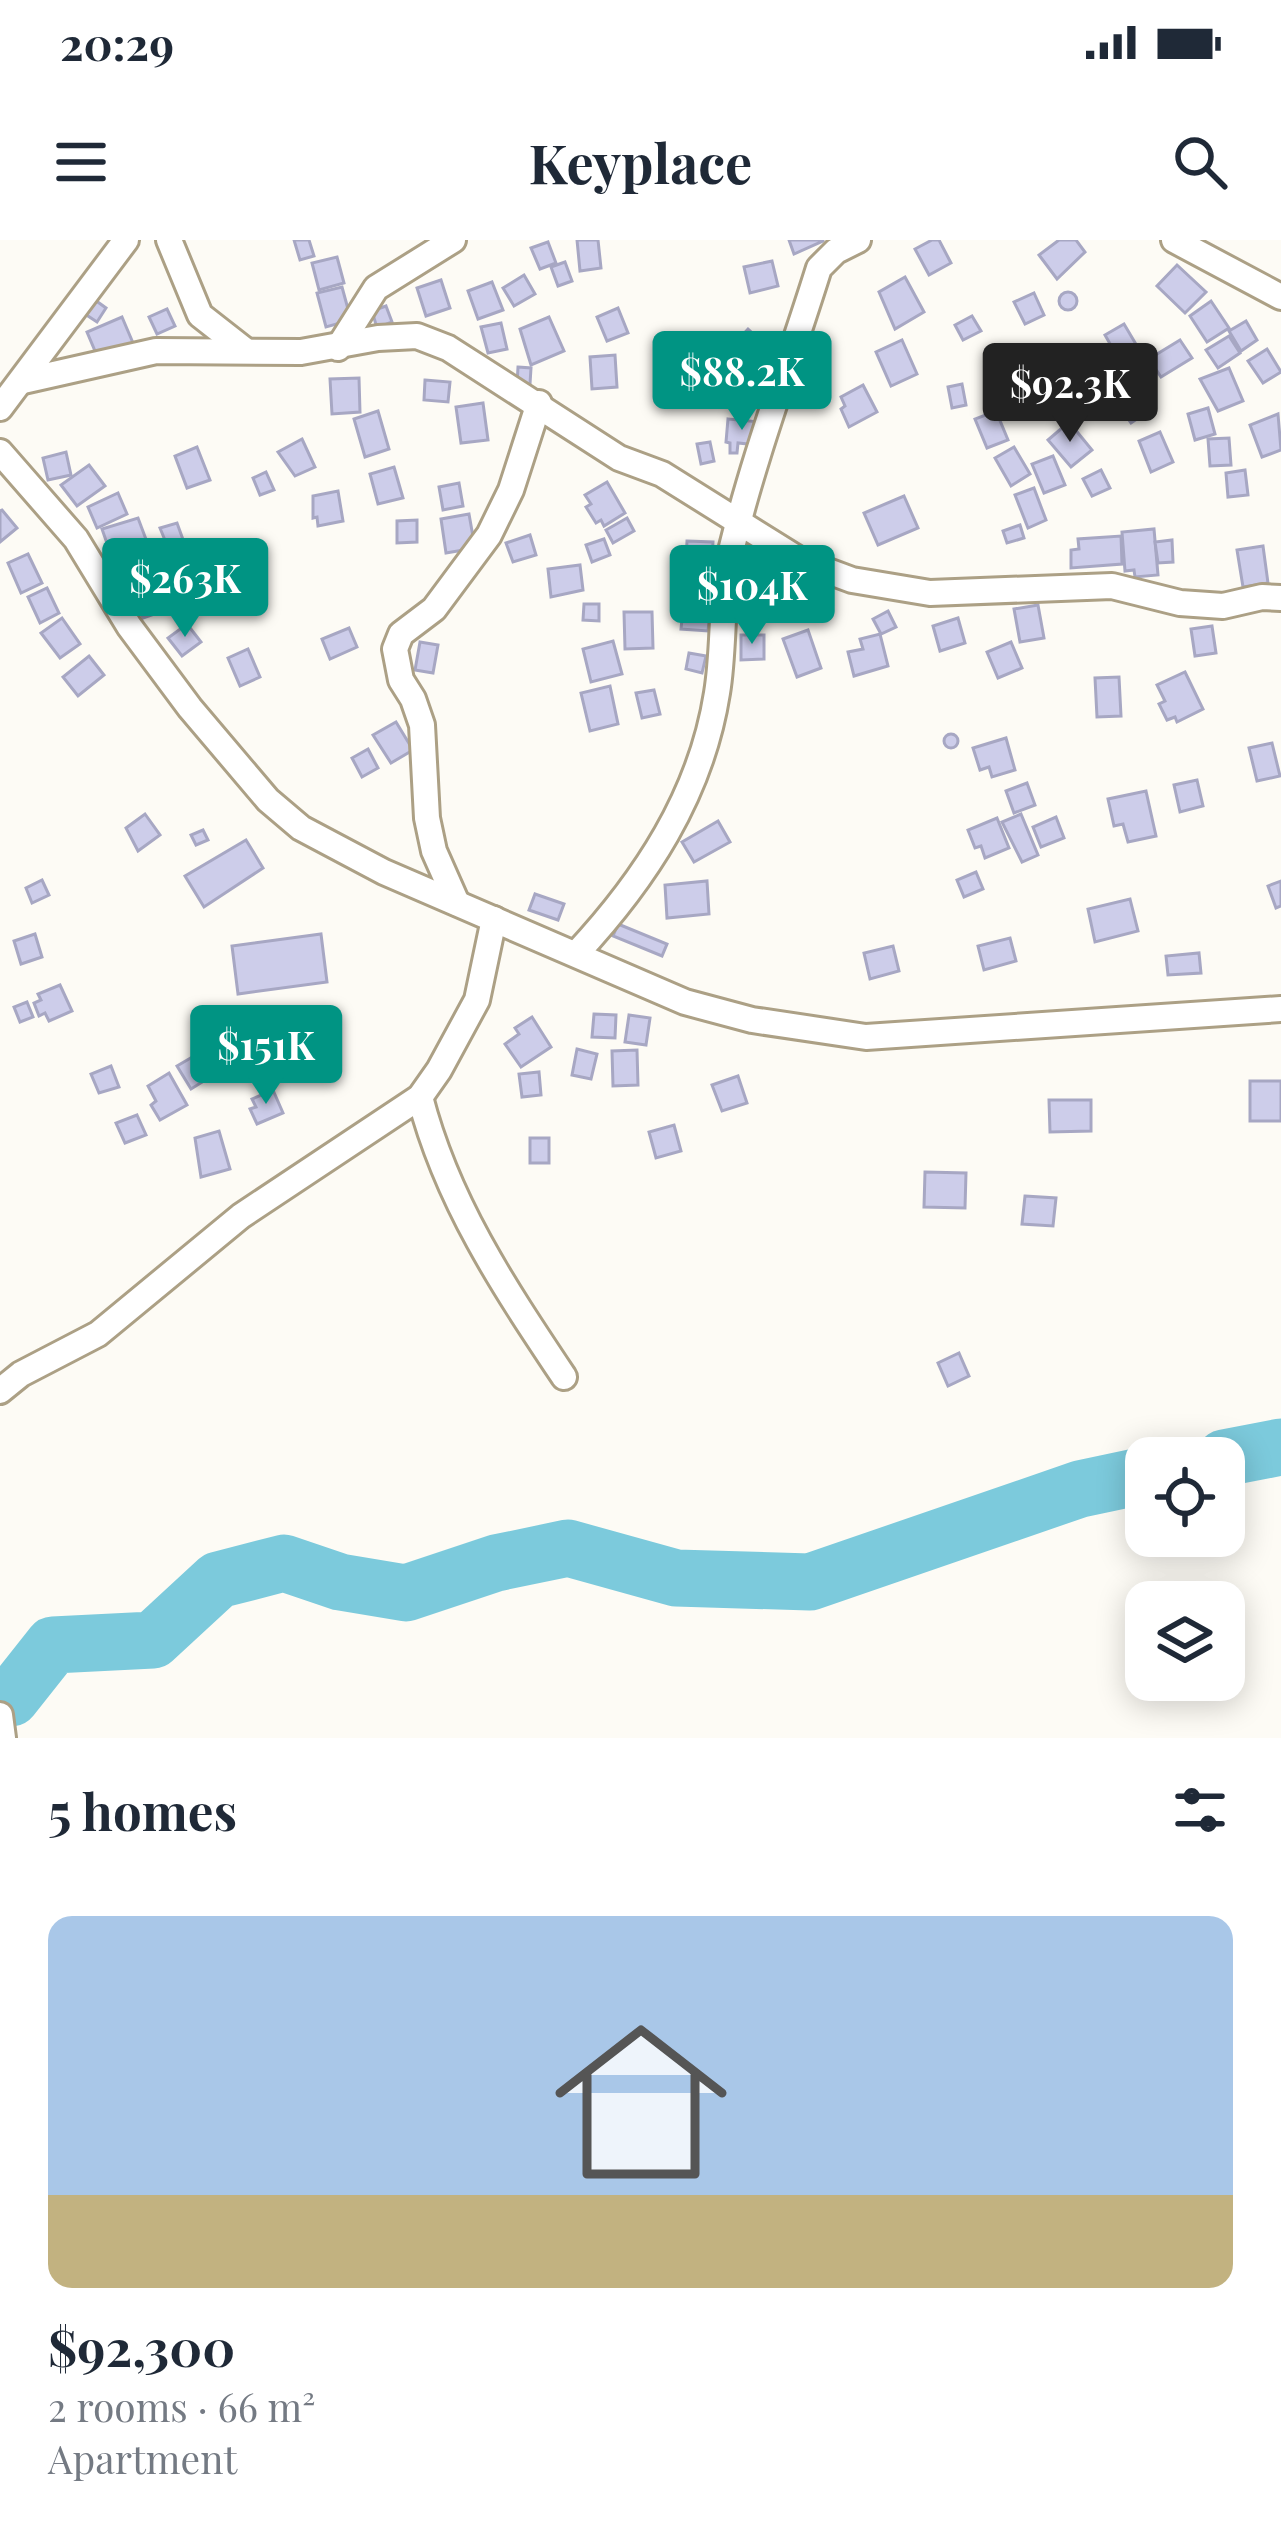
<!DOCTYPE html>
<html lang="en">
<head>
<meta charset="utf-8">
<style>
  :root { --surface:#fff; --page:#f2f2f3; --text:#1f2937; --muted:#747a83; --line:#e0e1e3; --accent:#009483 }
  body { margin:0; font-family:"Playfair Display",serif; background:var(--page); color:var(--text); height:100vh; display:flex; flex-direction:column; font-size:45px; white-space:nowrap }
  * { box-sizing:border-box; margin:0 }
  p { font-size:39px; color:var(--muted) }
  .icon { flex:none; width:66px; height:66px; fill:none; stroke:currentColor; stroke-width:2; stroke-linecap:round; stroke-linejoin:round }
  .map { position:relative; height:1498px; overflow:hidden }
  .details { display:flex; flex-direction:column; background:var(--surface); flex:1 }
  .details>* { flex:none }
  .tools { position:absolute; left:1125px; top:1197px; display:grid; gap:24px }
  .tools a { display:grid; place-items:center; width:120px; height:120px; border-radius:24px; background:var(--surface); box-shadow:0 6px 30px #0003; font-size:60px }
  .price { position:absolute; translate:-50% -102px; padding:0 27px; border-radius:12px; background:var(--accent); color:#fff; font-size:39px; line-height:78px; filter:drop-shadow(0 3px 6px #0008) }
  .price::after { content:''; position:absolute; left:50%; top:72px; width:36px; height:27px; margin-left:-18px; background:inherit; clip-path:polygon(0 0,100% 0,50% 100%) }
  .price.active { background:#222; color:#fff }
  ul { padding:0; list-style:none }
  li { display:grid; align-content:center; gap:24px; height:636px; padding:0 48px }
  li+li { border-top:3px solid var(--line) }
  li span { display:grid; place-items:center; height:372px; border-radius:24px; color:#555 }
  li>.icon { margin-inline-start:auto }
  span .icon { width:216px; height:216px; fill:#fffc; stroke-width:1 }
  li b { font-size:51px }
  h2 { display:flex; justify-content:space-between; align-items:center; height:144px; padding:0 48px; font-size:51px }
  .status { display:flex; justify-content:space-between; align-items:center; height:84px; padding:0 60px; background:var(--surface); direction:ltr }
  .status svg { height:33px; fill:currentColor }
  header { display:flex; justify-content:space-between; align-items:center; height:156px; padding:0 48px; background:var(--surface); font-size:54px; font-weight:700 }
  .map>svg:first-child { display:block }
</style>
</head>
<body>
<div class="status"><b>20:29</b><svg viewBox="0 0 49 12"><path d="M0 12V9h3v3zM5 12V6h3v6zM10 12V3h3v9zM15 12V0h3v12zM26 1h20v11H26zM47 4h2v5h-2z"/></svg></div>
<header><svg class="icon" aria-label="menu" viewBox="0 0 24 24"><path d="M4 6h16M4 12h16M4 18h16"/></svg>Keyplace<svg class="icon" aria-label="search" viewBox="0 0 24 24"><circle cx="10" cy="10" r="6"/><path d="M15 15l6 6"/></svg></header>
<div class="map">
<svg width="1281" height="1498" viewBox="0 0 1281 1498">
  <rect width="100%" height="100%" fill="#fdfbf5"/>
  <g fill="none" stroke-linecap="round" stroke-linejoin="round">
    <g stroke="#7ccadc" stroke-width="57">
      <polyline points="1224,1218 1281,1207"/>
      <polyline points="11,1458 53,1405 153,1400 218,1340 284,1323 340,1342 406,1353 496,1323 568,1308 676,1338 810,1342 1080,1249 1146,1235"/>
    </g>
  </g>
  <g fill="#cdcdea" stroke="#a7a7c3" stroke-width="3">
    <polygon points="294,0 309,0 314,16 300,20"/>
    <polygon points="577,0 598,0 601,28 580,31"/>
    <polygon points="789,0 823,0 823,1 794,14"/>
    <polygon points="932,0 939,0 951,23 929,35 915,9"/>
    <polygon points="1059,0 1076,0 1085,12 1057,39 1039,15"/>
    <polygon points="548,2 556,23 540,29 531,8"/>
    <polygon points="337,17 344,43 319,50 312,23"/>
    <polygon points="772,21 778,46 750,53 744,27"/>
    <polygon points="565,22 572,41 558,46 551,27"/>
    <polygon points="1177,25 1206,52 1185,73 1157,46"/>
    <polygon points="524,35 535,54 514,66 503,48"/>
    <polygon points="905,37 924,72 895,89 879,52"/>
    <polygon points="441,40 450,68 426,76 417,48"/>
    <polygon points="492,42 503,70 478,79 468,51"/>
    <polygon points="342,47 351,80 326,87 317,53"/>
    <circle cx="1068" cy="61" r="9"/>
    <polygon points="1034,53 1044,75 1025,84 1014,62"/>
    <polygon points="95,60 106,68 97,82 85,74"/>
    <polygon points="1211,61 1229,88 1207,102 1190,76"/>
    <polygon points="386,66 392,82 377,88 372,71"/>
    <polygon points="618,68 628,93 607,101 597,77"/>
    <polygon points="167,69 175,86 157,94 149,77"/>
    <polygon points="972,76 981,91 963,100 955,85"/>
    <polygon points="122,77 133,103 98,118 87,92"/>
    <polygon points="549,77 564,111 531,125 520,89"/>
    <polygon points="1246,81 1257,100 1241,111 1229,91"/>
    <polygon points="501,83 507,109 488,113 481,87"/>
    <polygon points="1124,84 1140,111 1121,123 1105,95"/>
    <polygon points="748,89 761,101 748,115 735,103"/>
    <polygon points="1229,96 1240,113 1218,128 1206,110"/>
    <polygon points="902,100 917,134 891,146 876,112"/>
    <polygon points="1180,100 1192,118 1161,137 1149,119"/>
    <polygon points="700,107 701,135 672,137 670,109"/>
    <polygon points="1267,109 1281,132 1263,143 1248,121"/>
    <polygon points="615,115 617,147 592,149 590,117"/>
    <polygon points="518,127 531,128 530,144 517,144"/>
    <polygon points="1229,128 1243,161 1218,171 1200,139"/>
    <polygon points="359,138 360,172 332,174 330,139"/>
    <polygon points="1132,138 1153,168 1131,183 1110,153"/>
    <polygon points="425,140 450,142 448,162 424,160"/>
    <polygon points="962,144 966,165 952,168 948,147"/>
    <polygon points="863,145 877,172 849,187 841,169 845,166 841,157"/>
    <polygon points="483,163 488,200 461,203 456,167"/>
    <polygon points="1208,168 1215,194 1195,200 1188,174"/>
    <polygon points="378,171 389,209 365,217 354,179"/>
    <polygon points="996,171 1008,200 987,208 975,179"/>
    <polygon points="1278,174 1281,210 1262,217 1250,185"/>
    <polygon points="728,179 760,182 758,205 738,203 737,213 730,213 730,203 726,202"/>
    <polygon points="1069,182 1092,210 1071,227 1048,200"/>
    <polygon points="1160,192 1173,222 1151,232 1139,201"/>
    <polygon points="1229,198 1231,225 1210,226 1208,199"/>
    <polygon points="302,199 315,227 295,236 278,212"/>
    <polygon points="710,202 714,221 701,224 697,204"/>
    <polygon points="197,207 210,240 187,248 175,216"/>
    <polygon points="1014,207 1030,234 1011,246 995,218"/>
    <polygon points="66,212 71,235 48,240 43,218"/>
    <polygon points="1053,216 1065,245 1044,253 1032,224"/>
    <polygon points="89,225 105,246 77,266 61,245"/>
    <polygon points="394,227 403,258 378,264 370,234"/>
    <polygon points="1101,230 1110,248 1092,256 1083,239"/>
    <polygon points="1245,230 1248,255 1228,257 1226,233"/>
    <polygon points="266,232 274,250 260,255 253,238"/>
    <polygon points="607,242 625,273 604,286 601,280 596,283 586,267 591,264 585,255"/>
    <polygon points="459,243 463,266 443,270 439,247"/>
    <polygon points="1034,248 1046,280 1028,288 1015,255"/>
    <polygon points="338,251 343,281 318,286 317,277 313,278 313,256"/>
    <polygon points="118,253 127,274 97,288 88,267"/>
    <polygon points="904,256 918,288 878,305 864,273"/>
    <polygon points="2,270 17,288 0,302 0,271"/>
    <polygon points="469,274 475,308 446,313 441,279"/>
    <polygon points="138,278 147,302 110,312 102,289"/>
    <polygon points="627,278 634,291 613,303 606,290"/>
    <polygon points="417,280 417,302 397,303 397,281"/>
    <polygon points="177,283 185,305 169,310 160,288"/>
    <polygon points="1020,285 1024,298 1007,303 1003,291"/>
    <polygon points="1154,289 1158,335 1135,337 1134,330 1125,331 1122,292"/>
    <polygon points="530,295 536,315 513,322 506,303"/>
    <polygon points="1121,296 1122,324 1071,328 1071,310 1079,309 1078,299"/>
    <polygon points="604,299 610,315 592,322 586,305"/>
    <polygon points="1172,300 1173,322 1158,323 1155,302"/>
    <polygon points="687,301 713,302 711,339 690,338 691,321 686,321"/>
    <polygon points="1263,306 1268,343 1243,347 1237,310"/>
    <polygon points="141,309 147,329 127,337 119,317"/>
    <polygon points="28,314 42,343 21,353 8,323"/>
    <polygon points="580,325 583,350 551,357 548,329"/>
    <polygon points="745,327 773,331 769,351 742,347"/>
    <polygon points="47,348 59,373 40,383 28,357"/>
    <polygon points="152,358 157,373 143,378 138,364"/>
    <polygon points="584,364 599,364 599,381 583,380"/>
    <polygon points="1038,365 1044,398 1020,402 1014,369"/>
    <polygon points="683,369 710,372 708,391 681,389"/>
    <polygon points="888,371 896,387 881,394 873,379"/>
    <polygon points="624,372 652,372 653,408 625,409"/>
    <polygon points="62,378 80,404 60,418 41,393"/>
    <polygon points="958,378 965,403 940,411 933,386"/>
    <polygon points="187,384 201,402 182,416 168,398"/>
    <polygon points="1212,386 1216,413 1195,416 1191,389"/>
    <polygon points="349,388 357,407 330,419 322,399"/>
    <polygon points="808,390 821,428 797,437 783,399"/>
    <polygon points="880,394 888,426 854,436 848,412 863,409 860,399"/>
    <polygon points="741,395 764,395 764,419 741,420"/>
    <polygon points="613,401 622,434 591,442 583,409"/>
    <polygon points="420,402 438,405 433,433 415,430"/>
    <polygon points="1011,402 1022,428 998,438 987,412"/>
    <polygon points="248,409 260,437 240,446 228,418"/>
    <polygon points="689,413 706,416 702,433 686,429"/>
    <polygon points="89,416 104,435 78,456 63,437"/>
    <polygon points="1185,432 1203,469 1177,482 1175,477 1167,480 1159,464 1165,461 1157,445"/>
    <polygon points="1119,437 1121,476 1097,477 1095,438"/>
    <polygon points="610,446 618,484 590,491 581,453"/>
    <polygon points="654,450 660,474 642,478 636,453"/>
    <polygon points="396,482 413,510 391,523 373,495"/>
    <circle cx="951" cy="501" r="7"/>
    <polygon points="1006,498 1015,530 992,537 989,527 980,530 973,508"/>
    <polygon points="1272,503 1280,536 1257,541 1249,508"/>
    <polygon points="368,509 378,528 362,537 352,518"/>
    <polygon points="1197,540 1203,566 1180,572 1174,545"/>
    <polygon points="1027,543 1035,565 1014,573 1006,551"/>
    <polygon points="1146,551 1156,596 1128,602 1123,584 1114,586 1108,559"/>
    <polygon points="145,574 160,595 138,611 126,588"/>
    <polygon points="1021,574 1038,615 1022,622 1002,582"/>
    <polygon points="1056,577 1064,598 1041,607 1033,587"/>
    <polygon points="997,578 1009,608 985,618 981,606 975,608 968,590"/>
    <polygon points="718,581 730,602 694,622 682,602"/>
    <polygon points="203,590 208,600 196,605 191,595"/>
    <polygon points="246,600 263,628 204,667 185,636"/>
    <polygon points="976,632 983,649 964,657 957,640"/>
    <polygon points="42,640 49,655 32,663 26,648"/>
    <polygon points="707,641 709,674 667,678 665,645"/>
    <polygon points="1281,641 1281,666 1276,668 1268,646"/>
    <polygon points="535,654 564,664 558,680 529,670"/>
    <polygon points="1130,659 1138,691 1095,702 1088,669"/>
    <polygon points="618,684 667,704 662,716 613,696"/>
    <polygon points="35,694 42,717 21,724 14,701"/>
    <polygon points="321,694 327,742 238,754 232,706"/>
    <polygon points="1010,698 1016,721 984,730 978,706"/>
    <polygon points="893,706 899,731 870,739 864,713"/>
    <polygon points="1199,713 1201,733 1168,735 1166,716"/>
    <polygon points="60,745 72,771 49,781 45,773 39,776 34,763 41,760 38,754"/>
    <polygon points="27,762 33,777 20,782 14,767"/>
    <polygon points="594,774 616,775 615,798 592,797"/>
    <polygon points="629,775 650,778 646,805 625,802"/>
    <polygon points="532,777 551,807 521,827 505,804 519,794 515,788"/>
    <polygon points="253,801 257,824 242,826 239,803"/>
    <polygon points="577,809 597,814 591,839 572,835"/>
    <polygon points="637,810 638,845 613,846 612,811"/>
    <polygon points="194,816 207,839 191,849 177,826"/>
    <polygon points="111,826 119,847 99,853 91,834"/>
    <polygon points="539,832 541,855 522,857 519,834"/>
    <polygon points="169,833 187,865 160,880 151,865 156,861 148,846"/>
    <polygon points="738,836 747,863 722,871 712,845"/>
    <rect x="1250" y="841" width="31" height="40"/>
    <polygon points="273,850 283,873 257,884 250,869 256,867 252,859"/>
    <polygon points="1049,860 1091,860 1091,891 1050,892"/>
    <polygon points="137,875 146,895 125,903 116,883"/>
    <polygon points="674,885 681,911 656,918 649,892"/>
    <polygon points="219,891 230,929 201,937 195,898"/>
    <rect x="530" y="898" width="19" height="25"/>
    <polygon points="925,932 966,933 965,968 924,967"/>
    <polygon points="1025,956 1056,958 1053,986 1022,984"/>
    <polygon points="959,1113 969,1136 948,1146 938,1123"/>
  </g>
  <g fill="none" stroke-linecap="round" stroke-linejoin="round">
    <g stroke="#aca085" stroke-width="30">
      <g id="minor">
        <polyline points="169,0 200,75 246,111"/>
        <polyline points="1174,0 1281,57"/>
        <polyline points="338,108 376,48 453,0"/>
        <polyline points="23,141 156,111 301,112 378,98 417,96 448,108 619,218 662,234 801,321 852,340 930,353 1112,346 1180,363 1223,366 1262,357 1281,358"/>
        <polyline points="0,168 126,0"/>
        <polyline points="0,212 76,299 129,386 190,468 268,560 301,588 384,632 685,762 752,780 866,797 1281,769"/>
        <polyline points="457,663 434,611 427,578 422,485 413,459 401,440 395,409 401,394 434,369 489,295 511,250 539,163"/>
        <path d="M576,714C645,640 701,555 717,453C725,405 720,354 732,307C755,213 790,121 819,28L836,11L858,0"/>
        <path d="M420,857C447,962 504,1047 564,1137"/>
        <polyline points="0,1151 21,1134 98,1094 241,976 420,857 439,830 477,760 494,679"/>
        <polyline points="0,1475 3,1498"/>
      </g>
    </g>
    <use href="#minor" stroke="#fff" stroke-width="24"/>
  </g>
</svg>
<div class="tools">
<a><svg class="icon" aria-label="locate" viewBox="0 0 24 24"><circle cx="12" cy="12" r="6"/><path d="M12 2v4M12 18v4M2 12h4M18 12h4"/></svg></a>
<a><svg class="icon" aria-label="layers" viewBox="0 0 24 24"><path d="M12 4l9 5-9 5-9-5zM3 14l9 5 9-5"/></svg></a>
</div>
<b class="price" style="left:742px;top:193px">$88.2K</b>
<b class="price active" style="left:1070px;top:205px">$92.3K</b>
<b class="price" style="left:185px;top:400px">$263K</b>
<b class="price" style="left:752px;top:407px">$104K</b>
<b class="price" style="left:266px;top:867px">$151K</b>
</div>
<section class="details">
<h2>5 homes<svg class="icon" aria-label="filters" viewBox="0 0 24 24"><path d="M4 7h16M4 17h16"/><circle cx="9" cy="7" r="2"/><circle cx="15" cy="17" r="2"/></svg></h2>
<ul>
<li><span style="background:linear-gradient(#a9c7e8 75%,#c2b280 0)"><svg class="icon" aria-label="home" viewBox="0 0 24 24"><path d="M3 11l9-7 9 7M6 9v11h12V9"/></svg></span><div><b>$92,300</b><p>2 rooms · 66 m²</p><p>Apartment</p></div></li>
</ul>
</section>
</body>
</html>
